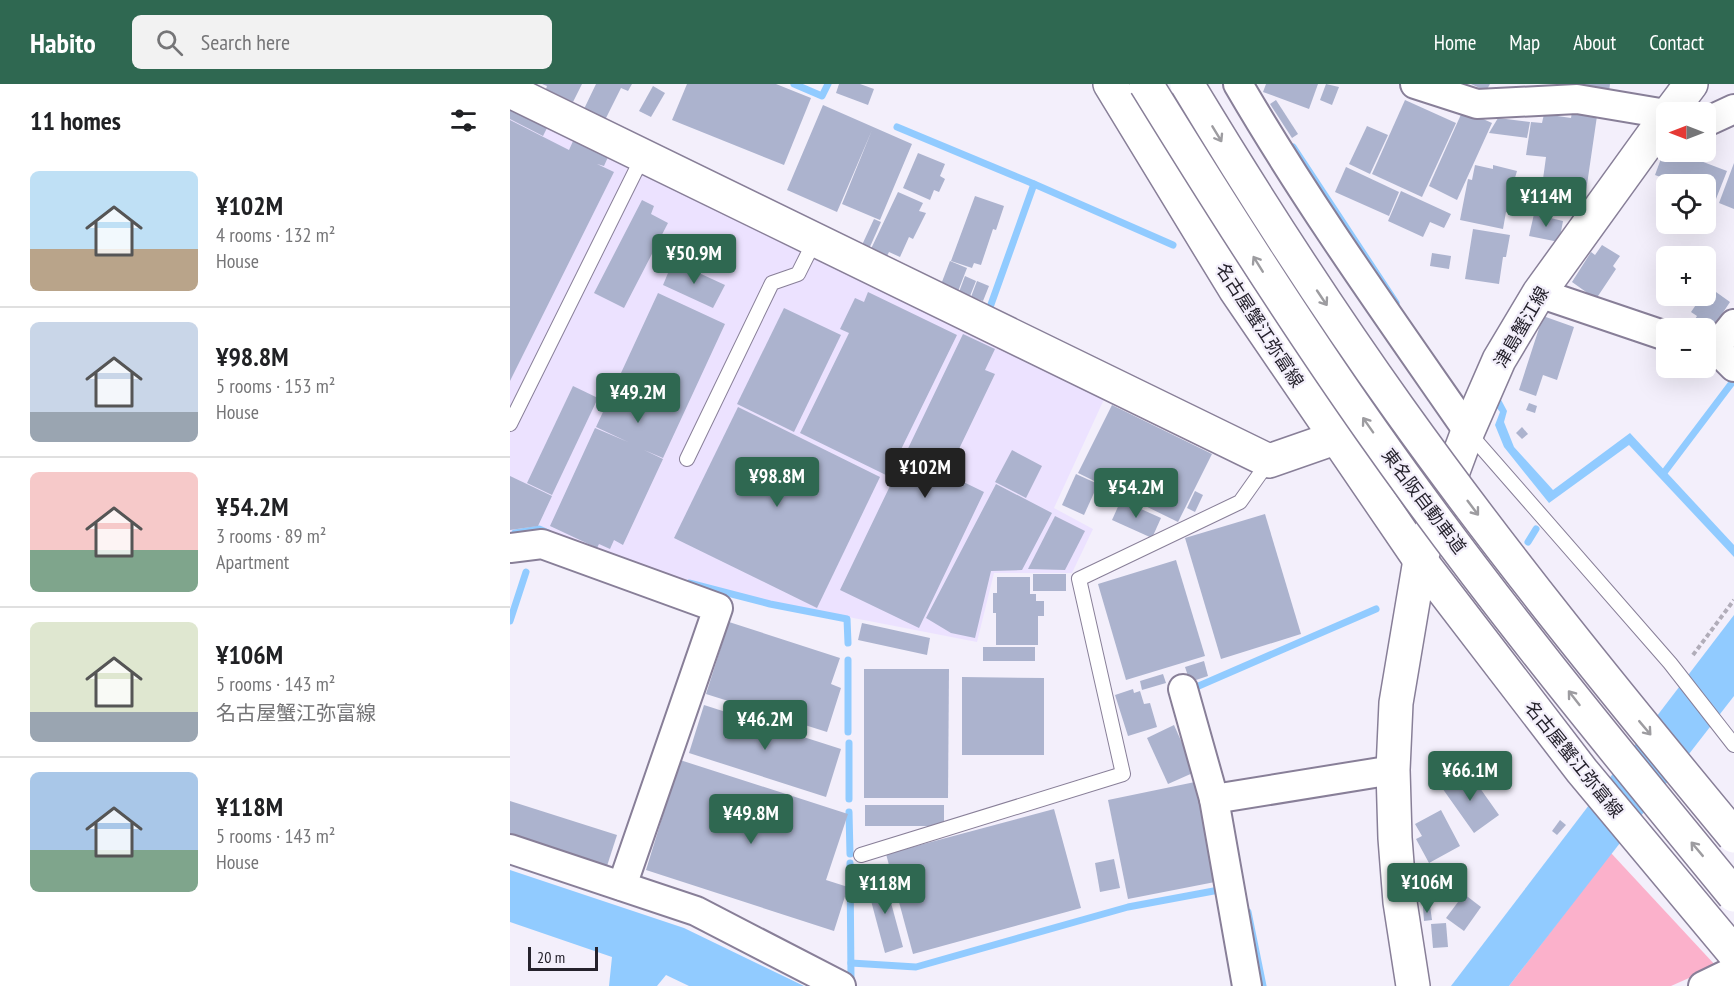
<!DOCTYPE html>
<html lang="en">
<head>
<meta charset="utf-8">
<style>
  :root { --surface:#fff; --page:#f2f2f2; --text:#202124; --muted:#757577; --line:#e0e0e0; --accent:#2f6851 }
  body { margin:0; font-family:"PT Sans Narrow","Noto Sans JP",sans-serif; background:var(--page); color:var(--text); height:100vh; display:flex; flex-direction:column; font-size:22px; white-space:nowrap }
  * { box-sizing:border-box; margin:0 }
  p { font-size:20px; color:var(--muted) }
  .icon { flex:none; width:33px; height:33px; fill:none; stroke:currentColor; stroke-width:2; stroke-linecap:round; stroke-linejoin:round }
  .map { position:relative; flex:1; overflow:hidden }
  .side { display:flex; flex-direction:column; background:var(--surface); width:510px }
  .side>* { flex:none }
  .needle { width:39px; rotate:270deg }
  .tools { position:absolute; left:1146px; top:18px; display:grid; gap:12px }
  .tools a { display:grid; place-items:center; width:60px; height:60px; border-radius:9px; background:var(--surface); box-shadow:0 6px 24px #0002; font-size:30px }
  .scale { position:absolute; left:18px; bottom:15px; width:70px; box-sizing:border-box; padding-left:6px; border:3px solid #25222c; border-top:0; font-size:16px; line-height:21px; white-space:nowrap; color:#25222c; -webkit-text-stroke:4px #f3effb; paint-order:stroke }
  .price { position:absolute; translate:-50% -51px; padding:0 14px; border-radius:6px; background:var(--accent); color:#fff; font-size:20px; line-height:39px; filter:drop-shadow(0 2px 3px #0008) }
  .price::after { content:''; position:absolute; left:50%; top:36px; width:18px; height:14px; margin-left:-9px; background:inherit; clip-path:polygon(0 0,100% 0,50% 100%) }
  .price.current { background:#222; color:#fff }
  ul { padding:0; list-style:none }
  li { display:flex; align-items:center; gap:18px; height:150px; padding:0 30px }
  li+li { border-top:2px solid var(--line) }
  li span { display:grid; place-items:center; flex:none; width:168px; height:120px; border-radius:9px; color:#555 }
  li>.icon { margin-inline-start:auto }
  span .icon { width:72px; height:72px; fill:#fffc; stroke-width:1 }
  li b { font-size:26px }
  h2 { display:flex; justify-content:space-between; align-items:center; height:72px; padding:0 30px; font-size:26px }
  header { display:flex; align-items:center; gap:36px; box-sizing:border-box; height:84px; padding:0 30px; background:var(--accent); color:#fff }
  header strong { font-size:28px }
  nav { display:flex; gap:33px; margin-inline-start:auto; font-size:21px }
  .search { width:420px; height:54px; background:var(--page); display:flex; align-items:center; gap:15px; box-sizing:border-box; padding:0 21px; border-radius:9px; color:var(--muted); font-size:22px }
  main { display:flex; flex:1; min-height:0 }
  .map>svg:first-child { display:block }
</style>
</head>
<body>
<header>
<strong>Habito</strong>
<div class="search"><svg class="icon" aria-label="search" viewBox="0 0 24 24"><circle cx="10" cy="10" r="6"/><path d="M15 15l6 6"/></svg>Search here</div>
<nav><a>Home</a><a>Map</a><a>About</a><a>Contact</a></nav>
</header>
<main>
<section class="side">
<h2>11 homes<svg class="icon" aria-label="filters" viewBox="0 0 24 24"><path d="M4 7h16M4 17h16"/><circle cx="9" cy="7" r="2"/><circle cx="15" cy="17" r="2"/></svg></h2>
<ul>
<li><span style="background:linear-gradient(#bfe0f5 65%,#b9a48a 0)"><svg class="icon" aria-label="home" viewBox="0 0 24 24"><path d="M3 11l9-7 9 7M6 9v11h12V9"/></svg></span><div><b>¥102M</b><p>4 rooms · 132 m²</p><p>House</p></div></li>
<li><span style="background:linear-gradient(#c9d6e8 75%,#9aa5b1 0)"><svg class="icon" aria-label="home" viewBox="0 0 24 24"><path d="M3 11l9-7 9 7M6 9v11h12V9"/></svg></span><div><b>¥98.8M</b><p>5 rooms · 153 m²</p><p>House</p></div></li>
<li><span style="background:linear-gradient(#f6c9c9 65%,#7fa58c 0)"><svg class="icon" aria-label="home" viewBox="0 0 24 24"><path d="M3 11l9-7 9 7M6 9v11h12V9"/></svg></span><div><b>¥54.2M</b><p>3 rooms · 89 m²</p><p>Apartment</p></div></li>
<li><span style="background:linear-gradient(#dfe7d0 75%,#9aa5b1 0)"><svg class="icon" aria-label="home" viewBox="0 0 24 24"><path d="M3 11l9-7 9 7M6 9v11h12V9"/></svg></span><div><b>¥106M</b><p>5 rooms · 143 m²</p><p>名古屋蟹江弥富線</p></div></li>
<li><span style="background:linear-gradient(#a9c7e8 65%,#7fa58c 0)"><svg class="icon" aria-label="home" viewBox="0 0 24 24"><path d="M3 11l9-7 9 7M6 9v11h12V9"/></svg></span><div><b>¥118M</b><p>5 rooms · 143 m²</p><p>House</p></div></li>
</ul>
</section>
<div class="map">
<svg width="1224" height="902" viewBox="0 0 1224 902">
  <rect width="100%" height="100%" fill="#f3effb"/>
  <polygon fill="#ece2ff" points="0,22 596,311 544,424 583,445 562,489 484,489 467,558 261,518 145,487 31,443 0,448"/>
  <polygon fill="#fbb1cb" points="1101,769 1206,882 1161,902 999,902"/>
  <g fill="#91cbff">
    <polygon points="989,312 997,327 994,338 1004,363 1043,406 1120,349 1224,461 1224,473 1119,361 1039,419 994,363 985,341 990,328 983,319"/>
    <polygon points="1224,531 1224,612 999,902 941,902"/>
    <polygon points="0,786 174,844 294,902 179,902 156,891 147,902 99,902 102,873 0,838"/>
  </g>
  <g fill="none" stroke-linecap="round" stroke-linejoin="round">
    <g stroke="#91cbff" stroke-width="7">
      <polyline points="284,0 312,12 318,0"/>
      <polyline points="387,43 524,100 663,161"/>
      <polyline points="783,63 886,219"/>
      <polyline points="479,226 524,100"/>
      <polyline points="1153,390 1224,296"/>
      <polyline points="5,449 29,445 38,449"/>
      <polyline points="1018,458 1026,445"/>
      <polyline points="179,499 260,520 337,535 338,559"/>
      <polyline points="0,537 16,488"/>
      <polyline points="338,576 338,648"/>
      <polyline points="684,604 866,525"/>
      <polyline points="339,659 339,715"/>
      <polyline points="339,728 340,770"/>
      <polyline points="340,779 341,895"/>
      <polyline points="738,828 753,902"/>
      <polyline points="341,879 406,883 618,823 709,806"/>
    </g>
  </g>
  <g fill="#acb3ce">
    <polygon points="32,0 72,0 63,18 36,5 37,2"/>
    <polygon points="86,0 122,0 118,7 111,4 95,36 74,25"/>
    <polygon points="177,0 266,0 301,14 274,81 162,36"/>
    <polygon points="329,0 350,0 364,5 358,21 326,9"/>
    <polygon points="756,0 808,0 799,25 753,8"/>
    <polygon points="816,0 829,3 822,21 810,16"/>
    <polygon points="961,0 980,0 976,7"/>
    <polygon points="1062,0 1100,0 1099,8 1062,4"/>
    <polygon points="143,2 155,9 141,33 129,27"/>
    <polygon points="766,16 788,50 782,54 760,20"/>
    <polygon points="895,16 946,39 912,113 862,90"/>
    <polygon points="313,21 402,60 370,136 332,120 362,46 327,128 277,106"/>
    <polygon points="0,25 37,44 33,52 0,35"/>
    <polygon points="953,26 982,39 947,116 919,102"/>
    <polygon points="1062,28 1087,32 1073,128 1048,124 1051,98 1033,95 1036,73 1016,71 1021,38 1032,39 1034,30 1061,34"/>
    <polygon points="988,34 1020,38 1017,54 979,49"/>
    <polygon points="0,36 59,66 64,55 98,73 94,82 87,80 104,88 0,297"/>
    <polygon points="857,42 878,51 860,90 839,80"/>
    <polygon points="1156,61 1156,68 1167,68 1217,87 1206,115 1196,111 1196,100 1169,100 1145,91"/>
    <polygon points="408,69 435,80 430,92 435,95 429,108 424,106 420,116 393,104"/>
    <polygon points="1224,79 1224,125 1209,119"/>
    <polygon points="965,81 983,85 983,81 1007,87 999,114 1002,114 999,129 996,128 993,145 950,136 958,95 962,96"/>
    <polygon points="836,83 889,108 879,132 825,108"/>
    <polygon points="891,107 941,130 934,144 920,138 913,153 878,137"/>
    <polygon points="388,108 413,119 409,127 416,129 403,155 399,153 390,173 379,168 376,174 360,167"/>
    <polygon points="465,112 494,122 486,146 483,145 471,181 464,179 462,184 441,177"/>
    <polygon points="132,116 144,122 141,130 158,139 114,224 84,209"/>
    <polygon points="1024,130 1053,137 1049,158 1019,152"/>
    <polygon points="364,135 371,138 359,165 352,161"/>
    <polygon points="963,145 1000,151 996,173 993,173 989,200 955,195"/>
    <polygon points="1092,161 1110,172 1103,182 1106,185 1086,215 1062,198 1081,168 1085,171"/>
    <polygon points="922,169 941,172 939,185 920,182"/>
    <polygon points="163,177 215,201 203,224 153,201"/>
    <polygon points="440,177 457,184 447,210 430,203"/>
    <polygon points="455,192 466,197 460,212 449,208"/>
    <polygon points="467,197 479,202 473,217 461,213"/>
    <polygon points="1199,203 1220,218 1210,233 1216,237 1196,254 1196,244 1182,244 1180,243 1187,232 1181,228 1192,212 1196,212"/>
    <polygon points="358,208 447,251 378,392 290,349 339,249 330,245 345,214 354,218"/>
    <polygon points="148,209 215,240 153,374 134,366 153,375 113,461 104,456 100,465 89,460 87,464 40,442 85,344 118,358 86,343"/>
    <polygon points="1163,212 1179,212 1174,220 1162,213"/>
    <polygon points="274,224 331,251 284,348 227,320"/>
    <polygon points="1033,232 1064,243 1047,296 1033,291 1026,312 1009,306"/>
    <polygon points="453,250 485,265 475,286 485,290 437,390 474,408 409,544 330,506"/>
    <polygon points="63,302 88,314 42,411 17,399"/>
    <polygon points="1019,319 1027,322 1025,329 1016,326"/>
    <polygon points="602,321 702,370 668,438 568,389"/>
    <polygon points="228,323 370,393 307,524 164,454"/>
    <polygon points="1012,343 1018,350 1012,355 1006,349"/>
    <polygon points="502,366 532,382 516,414 485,398"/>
    <polygon points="566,390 588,400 574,431 552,421"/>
    <polygon points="0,392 42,412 28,442 0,446"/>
    <polygon points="486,400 542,429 512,486 481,487 465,554 441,549 416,534"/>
    <polygon points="685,407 693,411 685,428 677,424"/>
    <polygon points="611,416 651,434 642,454 602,436"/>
    <polygon points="755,430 791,550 711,575 675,454"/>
    <polygon points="545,432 575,447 555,486 518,485"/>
    <polygon points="666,476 695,572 616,596 588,500"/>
    <rect x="523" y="490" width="33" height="17"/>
    <polygon points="487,493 520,493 520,510 526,510 526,517 534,517 534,532 528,532 528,561 486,561 486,529 483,529 483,509 487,509"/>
    <polygon points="219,538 330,574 321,600 331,604 317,648 196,610"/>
    <polygon points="352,539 420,554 417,571 348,556"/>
    <rect x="473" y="563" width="52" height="14"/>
    <polygon points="694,577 698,592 680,598 675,583"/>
    <polygon points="354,585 439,585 438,714 354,714"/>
    <polygon points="653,590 656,599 632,606 630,597"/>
    <polygon points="452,593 534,594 534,671 452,671"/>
    <polygon points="623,605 624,609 630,607 634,620 640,619 647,643 618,652 605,611"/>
    <polygon points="194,621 331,665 316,713 179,669"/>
    <polygon points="664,641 685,688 658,700 637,654"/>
    <polygon points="170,676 338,730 316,796 338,803 324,847 136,786"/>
    <polygon points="945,690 950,697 960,690 989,731 964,749 930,701"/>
    <polygon points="685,698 705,798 618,815 598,716"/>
    <polygon points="0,717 107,751 97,782 0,752"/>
    <rect x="355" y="721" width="79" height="21"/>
    <polygon points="544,725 571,824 403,870 376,770"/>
    <polygon points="931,726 950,762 919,779 906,755 912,752 905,740"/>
    <polygon points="1050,736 1056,741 1047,751 1042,747"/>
    <polygon points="604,775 610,804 590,808 585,779"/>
    <polygon points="374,793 393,863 375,869 356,798"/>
    <polygon points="954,810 971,823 954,847 936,834"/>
    <polygon points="920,822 922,836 914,837 913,823"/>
    <polygon points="936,839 938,863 923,864 921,840"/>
  </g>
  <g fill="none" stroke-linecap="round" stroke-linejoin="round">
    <g stroke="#887f98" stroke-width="16">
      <g id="lane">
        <polyline points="0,340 133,72"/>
        <polyline points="959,349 1160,579 1224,661"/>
        <polyline points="177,375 262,199 288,190 305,156"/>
        <polyline points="351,771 613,690 569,495 730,418 759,377"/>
      </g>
    </g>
    <g stroke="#887f98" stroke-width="32">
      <g id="street">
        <path d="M728,0C798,120 879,233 958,347"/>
        <polyline points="905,0 967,20 1067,15 1156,30"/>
        <polyline points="1196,38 1224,25"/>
        <polyline points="1029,209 1156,252"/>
        <polyline points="1224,240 1205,264 1224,283"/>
        <polyline points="0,464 32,460 208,524 112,802"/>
        <polyline points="673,605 704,715"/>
        <polyline points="0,765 186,827 331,902"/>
        <polyline points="737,902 704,715 883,686"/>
        <polyline points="1193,902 1224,887"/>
      </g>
    </g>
    <g stroke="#887f98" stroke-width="36">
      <g id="secondary">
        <polyline points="0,7 759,377 825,354"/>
        <polyline points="1160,28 1181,0"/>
        <polyline points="910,476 958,347 989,276 1029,209 1156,33"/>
      </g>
    </g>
    <g stroke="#887f98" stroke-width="36">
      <g id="primary">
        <polyline points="600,0 725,205 910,476 1072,687 1224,869"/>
        <polyline points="903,902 890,818 885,754 883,686 886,619 910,476"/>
      </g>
    </g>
    <polyline stroke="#b1adb9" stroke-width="4" stroke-dasharray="4.5 3" stroke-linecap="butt" points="1183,571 1224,516"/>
    <use href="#lane" stroke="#fff" stroke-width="14"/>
    <use href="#street" stroke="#fff" stroke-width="28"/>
    <use href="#secondary" stroke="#fff" stroke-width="33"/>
    <use href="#primary" stroke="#fff" stroke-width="33"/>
    <g stroke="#887f98" stroke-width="36" stroke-linecap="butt">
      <g id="highway-bridge">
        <path d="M636,0C708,117 782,234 861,346C974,507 1099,659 1224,811"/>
        <path d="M677,0C744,111 814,220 889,325C994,472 1109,613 1224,752"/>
      </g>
    </g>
    <use href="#highway-bridge" stroke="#fff" stroke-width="33"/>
  </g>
  <defs><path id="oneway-shaft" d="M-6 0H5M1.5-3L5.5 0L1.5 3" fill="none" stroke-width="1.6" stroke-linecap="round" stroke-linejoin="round" transform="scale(1.5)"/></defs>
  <g stroke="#9d9ca0">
    <use href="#oneway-shaft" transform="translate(707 50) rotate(59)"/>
    <use href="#oneway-shaft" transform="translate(748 180) rotate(-122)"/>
    <use href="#oneway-shaft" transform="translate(812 214) rotate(56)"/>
    <use href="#oneway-shaft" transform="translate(858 341) rotate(-125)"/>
    <use href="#oneway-shaft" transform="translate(963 424) rotate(53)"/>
    <use href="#oneway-shaft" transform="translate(1064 614) rotate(-128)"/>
    <use href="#oneway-shaft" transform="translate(1135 644) rotate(50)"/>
    <use href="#oneway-shaft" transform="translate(1187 765) rotate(-130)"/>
  </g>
  <g text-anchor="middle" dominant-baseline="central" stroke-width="4.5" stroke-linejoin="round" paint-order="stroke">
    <g font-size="18" fill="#25222c" stroke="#f3effb">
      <text transform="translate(750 241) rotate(57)">名古屋蟹江弥富線</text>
      <text transform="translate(1011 243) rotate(-60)">津島蟹江線</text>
      <text transform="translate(914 417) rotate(53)">東名阪自動車道</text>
      <text transform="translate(1064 675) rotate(51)">名古屋蟹江弥富線</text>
    </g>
  </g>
</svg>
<div class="tools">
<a><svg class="needle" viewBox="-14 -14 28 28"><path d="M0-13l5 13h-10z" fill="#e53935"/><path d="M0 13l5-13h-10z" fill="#757577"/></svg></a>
<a><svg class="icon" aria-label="locate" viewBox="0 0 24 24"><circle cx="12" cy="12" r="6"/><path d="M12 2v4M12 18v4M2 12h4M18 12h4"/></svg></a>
<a>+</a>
<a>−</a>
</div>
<div class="scale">20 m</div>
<b class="price" style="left:1036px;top:144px">¥114M</b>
<b class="price" style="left:184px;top:201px">¥50.9M</b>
<b class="price" style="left:128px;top:340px">¥49.2M</b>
<b class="price current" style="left:415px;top:415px">¥102M</b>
<b class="price" style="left:267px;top:424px">¥98.8M</b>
<b class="price" style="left:626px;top:435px">¥54.2M</b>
<b class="price" style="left:255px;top:667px">¥46.2M</b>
<b class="price" style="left:960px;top:718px">¥66.1M</b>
<b class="price" style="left:241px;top:761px">¥49.8M</b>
<b class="price" style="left:917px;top:830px">¥106M</b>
<b class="price" style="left:375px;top:831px">¥118M</b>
</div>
</main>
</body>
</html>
